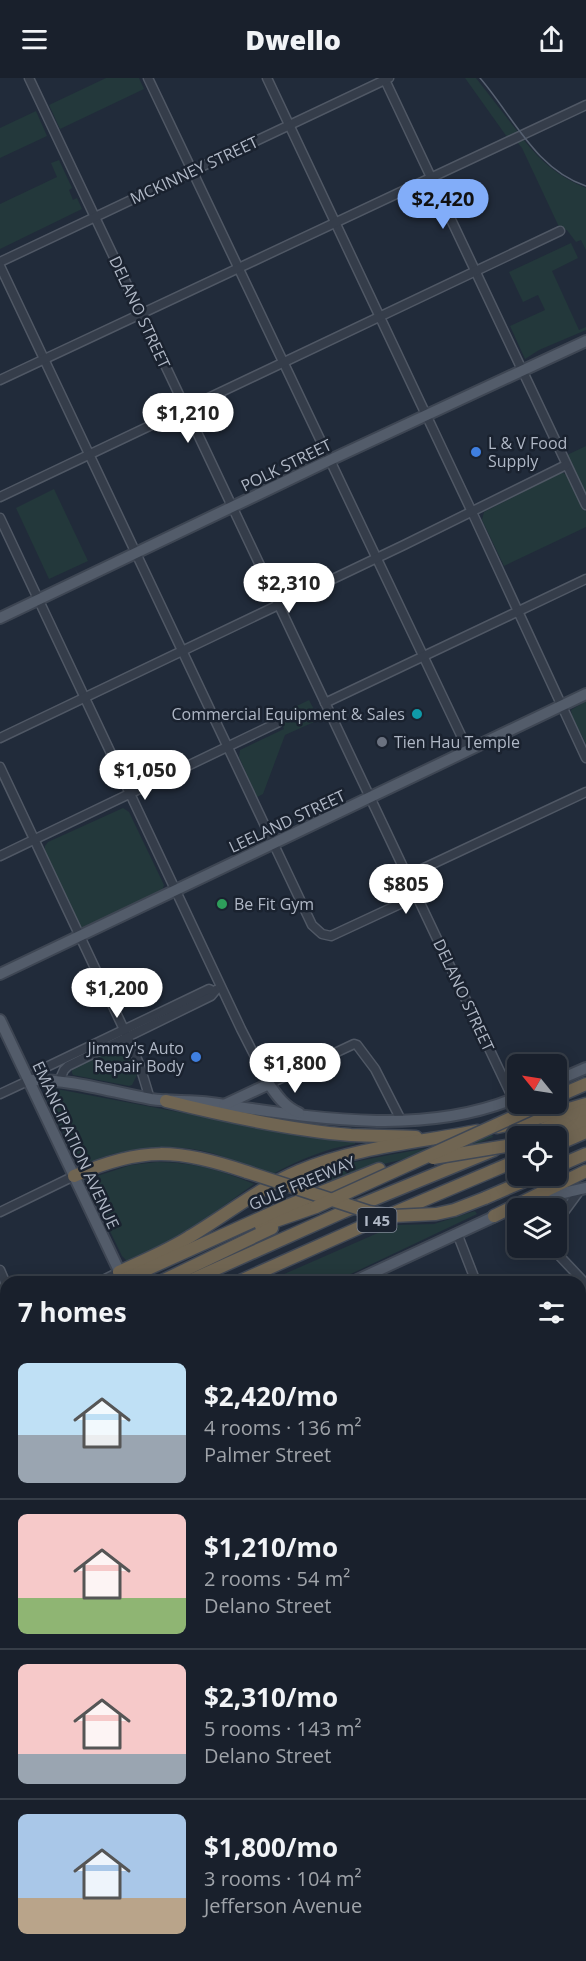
<!DOCTYPE html>
<html lang="en">
<head>
<meta charset="utf-8">
<style>
  :root { --surface:#19202c; --page:#222834; --text:#f1f3f6; --muted:#9fa3a9; --line:#373e48; --accent:#82adf9 }
  body { margin:0; font-family:"Open Sans",sans-serif; background:var(--page); color:var(--text); height:100vh; display:flex; flex-direction:column; font-size:22px; white-space:nowrap }
  * { box-sizing:border-box; margin:0 }
  p { font-size:20px; color:var(--muted) }
  .icon { flex:none; width:33px; height:33px; fill:none; stroke:currentColor; stroke-width:2; stroke-linecap:round; stroke-linejoin:round }
  .map { position:relative; flex:1; overflow:hidden }
  .panel { position:absolute; left:0px; top:1198px; width:586px; height:686px; display:flex; flex-direction:column; background:var(--surface); border-radius:18px 18px 0 0; box-shadow:0 3px 15px #0003,0 0 0 2px var(--line) }
  .panel>* { flex:none }
  .needle { width:39px; rotate:300deg }
  .fabs { position:absolute; left:507px; top:976px; display:grid; gap:12px }
  .fabs a { display:grid; place-items:center; width:60px; height:60px; border-radius:9px; background:var(--surface); box-shadow:0 3px 15px #0003,0 0 0 2px var(--line); font-size:30px }
  .price { position:absolute; translate:-50% -51px; padding:0 14px; border-radius:21px; background:#fff; color:#222; font-size:20px; line-height:39px; filter:drop-shadow(0 2px 3px #0008) }
  .price::after { content:''; position:absolute; left:50%; top:36px; width:18px; height:14px; margin-left:-9px; background:inherit; clip-path:polygon(0 0,100% 0,50% 100%) }
  .price.current { background:var(--accent); color:#111 }
  ul { padding:0; list-style:none }
  li { display:flex; align-items:center; gap:18px; height:150px; padding:0 18px }
  li+li { border-top:2px solid var(--line) }
  li span { display:grid; place-items:center; flex:none; width:168px; height:120px; border-radius:9px; color:#555 }
  li>.icon { margin-inline-start:auto }
  span .icon { width:72px; height:72px; fill:#fffc; stroke-width:1 }
  li b { font-size:26px }
  h2 { display:flex; justify-content:space-between; align-items:center; height:72px; padding:0 18px; font-size:26px }
  header { display:flex; justify-content:space-between; align-items:center; height:78px; padding:0 18px; background:var(--surface); font-size:27px; font-weight:800 }
  .map>svg:first-child { display:block }
</style>
</head>
<body>
<header><svg class="icon" aria-label="menu" viewBox="0 0 24 24"><path d="M4 6h16M4 12h16M4 18h16"/></svg>Dwello<svg class="icon" aria-label="share" viewBox="0 0 24 24"><path d="M12 15V3M7 8l5-5 5 5M5 13v7h14v-7"/></svg></header>
<div class="map">
<svg width="586" height="1883" viewBox="0 0 586 1883">
  <rect width="100%" height="100%" fill="#212b3a"/>
  <g fill="#23383b">
    <polygon points="106,0 139,0 144,11 60,51 49,27"/>
    <polygon points="465,0 476,0 518,54 507,59"/>
    <polygon points="36,33 47,58 0,80 0,50"/>
    <path d="M523,61C541,84 559,99 586,110V172L581,162L576,164L567,152L560,151L522,70L517,64Z"/>
    <polygon points="59,82 72,110 69,112 73,122 77,120 82,131 0,171 0,126 57,99 51,85"/>
    <polygon points="571,165 578,180 552,193 579,252 586,249 586,252 539,272 525,281 510,248 545,232 538,217 523,224 509,194"/>
    <polygon points="586,368 586,419 567,377"/>
    <polygon points="562,394 569,399 586,434 586,449 504,488 482,442 484,434"/>
    <polygon points="54,411 88,483 49,501 16,430"/>
    <polygon points="309,622 317,637 323,640 285,657 263,716 257,719 239,679 240,672 284,651 278,637"/>
    <polygon points="586,623 586,666 572,638 571,632"/>
    <polygon points="123,730 129,734 164,807 162,813 83,850 78,846 44,775 45,768 48,764"/>
    <polygon points="119,966 123,966 126,969 137,997 132,1007 129,1008 73,997 72,995 72,989"/>
    <path d="M46,1009L205,1039L355,1061V1066C326,1070 297,1083 271,1097C245,1088 218,1074 192,1071C156,1066 115,1072 83,1087L77,1084L44,1015Z"/>
    <path d="M492,1057L493,1059L462,1072L422,1077L379,1087L317,1112L291,1104C355,1077 425,1074 492,1057Z"/>
    <path d="M157,1084C197,1085 217,1091 254,1106L197,1147L176,1160L127,1183L122,1178L88,1108L89,1101L94,1099L131,1087Z"/>
    <polygon points="475,1133 477,1136 334,1204 266,1204 396,1147 434,1146"/>
  </g>
  <g fill="none" stroke-linecap="round" stroke-linejoin="round">
    <g stroke="#505865" stroke-width="11">
      <g id="minor">
        <polyline points="29,0 513,1021"/>
        <polyline points="148,0 468,672"/>
        <polyline points="267,0 472,434 586,680"/>
        <polyline points="385,2 586,427"/>
        <polyline points="0,184 389,0"/>
        <polyline points="0,188 312,847 322,856 331,858 417,818"/>
        <polyline points="0,302 586,27"/>
        <polyline points="0,419 560,153"/>
        <polyline points="0,440 241,951 269,1006 354,966 357,967 375,991 401,1042"/>
        <polyline points="325,625 586,501"/>
        <polyline points="0,660 404,467 566,387"/>
        <polyline points="0,689 128,960 140,988 150,1021"/>
        <polyline points="0,778 279,644"/>
        <polyline points="407,798 586,714"/>
        <polyline points="59,1003 64,992 68,988 211,918 216,912"/>
        <polyline points="0,1016 30,1002 36,994 209,911 213,913"/>
        <polyline points="0,1134 74,1098"/>
        <polyline points="556,1145 581,1111"/>
        <polyline points="457,1155 476,1204"/>
        <polyline points="552,1170 586,1206"/>
        <polyline points="0,1192 6,1206"/>
        <polyline points="99,1204 119,1194"/>
        <polyline points="580,1224 586,1221"/>
        <polyline points="0,1253 6,1249"/>
        <polyline points="580,1336 586,1334"/>
        <polyline points="580,1414 586,1426"/>
        <polyline points="0,1440 6,1453"/>
        <polyline points="580,1451 586,1448"/>
        <polyline points="0,1490 6,1487"/>
        <polyline points="580,1597 586,1594"/>
        <polyline points="0,1610 6,1607"/>
        <polyline points="580,1665 586,1677"/>
        <polyline points="0,1692 6,1705"/>
        <polyline points="580,1747 586,1745"/>
        <polyline points="0,1853 6,1866"/>
        <polyline points="88,1878 90,1883"/>
        <polyline points="205,1878 207,1883"/>
        <polyline points="324,1878 327,1883"/>
        <polyline points="570,1878 573,1883"/>
        <polyline points="294,1883 305,1878"/>
        <polyline points="475,1883 485,1878"/>
      </g>
    </g>
    <g stroke="#3e4653" stroke-width="14">
      <g id="major">
        <polyline points="0,540 330,382 586,263"/>
        <polyline points="0,896 586,616"/>
        <polyline points="0,942 122,1199"/>
        <path d="M30,1002C71,1001 111,1014 151,1021C171,1024 191,1022 211,1025C309,1039 422,1060 518,1019"/>
        <polyline points="556,1003 586,990"/>
        <path d="M224,1027L269,1006C277,1018 285,1029 299,1035"/>
        <polyline points="534,1124 550,1118 586,1110"/>
        <polyline points="353,1204 502,1135"/>
        <polyline points="0,1372 6,1369"/>
        <polyline points="443,1878 446,1883"/>
      </g>
    </g>
    <g stroke="#404855" stroke-width="15">
      <g id="highway">
        <polyline points="556,1019 586,1006"/>
        <path d="M166,1023C226,1038 289,1052 351,1057C373,1058 394,1058 416,1059"/>
        <polyline points="497,1049 531,1042 586,1026"/>
        <polyline points="526,1059 585,1032"/>
        <polyline points="547,1059 586,1043"/>
        <polyline points="556,1067 586,1054"/>
        <polyline points="556,1089 586,1076"/>
        <path d="M74,1098C143,1068 177,1071 247,1094"/>
        <polyline points="485,1120 536,1098"/>
        <polyline points="494,1138 586,1093"/>
        <polyline points="261,1148 316,1129"/>
        <path d="M119,1194C142,1183 167,1173 189,1159C226,1137 259,1110 299,1093C352,1070 420,1064 477,1053"/>
        <polyline points="119,1204 289,1127 379,1091"/>
        <polyline points="160,1204 272,1150"/>
        <polyline points="187,1204 343,1134 494,1072"/>
        <polyline points="238,1204 363,1148 518,1082"/>
        <polyline points="0,1266 6,1263"/>
        <polyline points="0,1279 6,1276"/>
        <polyline points="0,1290 6,1287"/>
        <polyline points="0,1325 6,1321"/>
        <polyline points="0,1339 6,1334"/>
        <polyline points="0,1354 6,1349"/>
      </g>
    </g>
    <use href="#minor" stroke="#353d4a" stroke-width="8"/>
    <use href="#major" stroke="#535c6a" stroke-width="10"/>
    <use href="#highway" stroke="#706552" stroke-width="12"/>
    <path stroke="#576171" stroke-width="1.5" d="M480,0C513,38 535,91 586,108"/>
    <g stroke="#404855" stroke-width="15" stroke-linecap="butt">
      <g id="highway-bridge">
        <polyline points="433,1080 518,1066"/>
        <polyline points="247,1094 369,1134 393,1138 436,1136 454,1132 485,1120"/>
        <polyline points="316,1129 542,1026"/>
      </g>
    </g>
    <use href="#highway-bridge" stroke="#706552" stroke-width="12"/>
  </g>
  <g fill="#3f7fe0" stroke="#1a222f" stroke-width="2">
    <circle cx="476" cy="374" r="6"/>
    <circle cx="196" cy="979" r="6"/>
  </g>
  <circle fill="#0f9aa8" stroke="#1a222f" stroke-width="2" cx="417" cy="636" r="6"/>
  <circle fill="#6b7280" stroke="#1a222f" stroke-width="2" cx="382" cy="664" r="6"/>
  <circle fill="#2e9e5b" stroke="#1a222f" stroke-width="2" cx="222" cy="826" r="6"/>
  <g text-anchor="middle" dominant-baseline="central" stroke-width="5" stroke-linejoin="round" paint-order="stroke">
    <rect fill="#1a222f" stroke="#838b99" stroke-width="1.5" x="357.5" y="1130" width="39" height="24" rx="4.5"/>
    <g font-size="15" font-weight="bold" fill="#b0b8c6">
      <text x="377" y="1142">I 45</text>
    </g>
    <g font-size="16" fill="#b0b8c6" stroke="#1a222f">
      <text transform="translate(194 92) rotate(-25)">MCKINNEY STREET</text>
      <text transform="translate(140 234) rotate(65)">DELANO STREET</text>
      <text transform="translate(286 387) rotate(-26)">POLK STREET</text>
      <text transform="translate(287 743) rotate(-25)">LEELAND STREET</text>
      <text transform="translate(464 917) rotate(65)">DELANO STREET</text>
      <text transform="translate(76 1067) rotate(65)">EMANCIPATION AVENUE</text>
      <text transform="translate(302 1105) rotate(-23)">GULF FREEWAY</text>
    </g>
    <g font-size="16" fill="#b0b8c6" stroke="#1a222f" text-anchor="start">
      <text x="488" y="365">L &amp; V Food<tspan x="488" dy="18">Supply</tspan></text>
      <text x="405" y="636" text-anchor="end">Commercial Equipment &amp; Sales</text>
      <text x="394" y="664">Tien Hau Temple</text>
      <text x="234" y="826">Be Fit Gym</text>
      <text x="184" y="970" text-anchor="end">Jimmy's Auto<tspan x="184" dy="18">Repair Body</tspan></text>
    </g>
  </g>
</svg>
<div class="fabs">
<a><svg class="needle" viewBox="-14 -14 28 28"><path d="M0-13l5 13h-10z" fill="#e53935"/><path d="M0 13l5-13h-10z" fill="#9fa3a9"/></svg></a>
<a><svg class="icon" aria-label="locate" viewBox="0 0 24 24"><circle cx="12" cy="12" r="6"/><path d="M12 2v4M12 18v4M2 12h4M18 12h4"/></svg></a>
<a><svg class="icon" aria-label="layers" viewBox="0 0 24 24"><path d="M12 4l9 5-9 5-9-5zM3 14l9 5 9-5"/></svg></a>
</div>
<b class="price current" style="left:443px;top:152px">$2,420</b>
<b class="price" style="left:188px;top:366px">$1,210</b>
<b class="price" style="left:289px;top:536px">$2,310</b>
<b class="price" style="left:145px;top:723px">$1,050</b>
<b class="price" style="left:406px;top:837px">$805</b>
<b class="price" style="left:117px;top:941px">$1,200</b>
<b class="price" style="left:295px;top:1016px">$1,800</b>
<section class="panel">
<h2>7 homes<svg class="icon" aria-label="filters" viewBox="0 0 24 24"><path d="M4 7h16M4 17h16"/><circle cx="9" cy="7" r="2"/><circle cx="15" cy="17" r="2"/></svg></h2>
<ul>
<li><span style="background:linear-gradient(#bfe0f5 60%,#9aa5b1 0)"><svg class="icon" aria-label="home" viewBox="0 0 24 24"><path d="M3 11l9-7 9 7M6 9v11h12V9"/></svg></span><div><b>$2,420/mo</b><p>4 rooms · 136 m²</p><p>Palmer Street</p></div></li>
<li><span style="background:linear-gradient(#f6c9c9 70%,#8fb573 0)"><svg class="icon" aria-label="home" viewBox="0 0 24 24"><path d="M3 11l9-7 9 7M6 9v11h12V9"/></svg></span><div><b>$1,210/mo</b><p>2 rooms · 54 m²</p><p>Delano Street</p></div></li>
<li><span style="background:linear-gradient(#f6c9c9 75%,#9aa5b1 0)"><svg class="icon" aria-label="home" viewBox="0 0 24 24"><path d="M3 11l9-7 9 7M6 9v11h12V9"/></svg></span><div><b>$2,310/mo</b><p>5 rooms · 143 m²</p><p>Delano Street</p></div></li>
<li><span style="background:linear-gradient(#a9c7e8 70%,#b9a48a 0)"><svg class="icon" aria-label="home" viewBox="0 0 24 24"><path d="M3 11l9-7 9 7M6 9v11h12V9"/></svg></span><div><b>$1,800/mo</b><p>3 rooms · 104 m²</p><p>Jefferson Avenue</p></div></li>
</ul>
</section>
</div>
</body>
</html>
